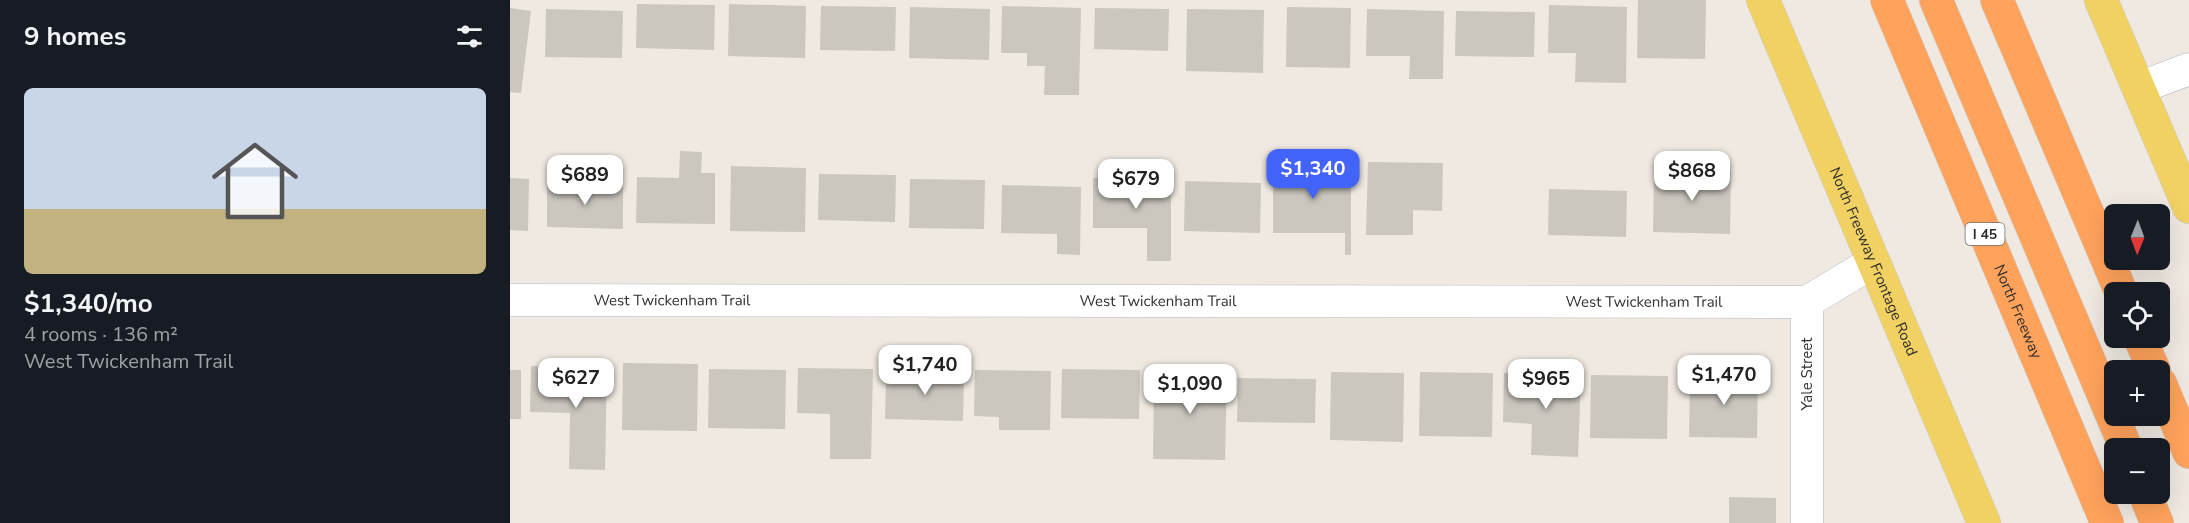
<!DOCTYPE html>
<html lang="en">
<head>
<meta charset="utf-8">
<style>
  :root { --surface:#171b24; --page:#20242c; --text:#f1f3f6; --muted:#9ea1a6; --accent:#4264fb }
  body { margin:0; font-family:"Nunito Sans",sans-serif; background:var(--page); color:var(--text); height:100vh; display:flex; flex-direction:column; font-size:22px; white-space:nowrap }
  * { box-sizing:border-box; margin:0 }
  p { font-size:20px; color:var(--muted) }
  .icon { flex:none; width:33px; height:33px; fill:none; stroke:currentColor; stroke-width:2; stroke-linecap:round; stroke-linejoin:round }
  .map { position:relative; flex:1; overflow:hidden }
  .details { display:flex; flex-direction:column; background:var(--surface); width:510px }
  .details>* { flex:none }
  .needle { width:39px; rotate:181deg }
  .buttons { position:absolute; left:1594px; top:204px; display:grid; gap:12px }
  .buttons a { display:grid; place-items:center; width:66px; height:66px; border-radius:9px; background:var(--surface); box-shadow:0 6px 24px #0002; font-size:30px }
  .price { position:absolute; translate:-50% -51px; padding:0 14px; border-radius:12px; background:#fff; color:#222; font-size:20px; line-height:39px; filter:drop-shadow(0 2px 3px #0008) }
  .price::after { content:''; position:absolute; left:50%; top:36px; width:18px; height:14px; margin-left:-9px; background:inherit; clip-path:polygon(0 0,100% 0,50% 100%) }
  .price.selected { background:var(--accent); color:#fff }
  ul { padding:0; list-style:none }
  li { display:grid; align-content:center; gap:12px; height:318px; padding:0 24px }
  li span { display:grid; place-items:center; height:186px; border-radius:9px; color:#555 }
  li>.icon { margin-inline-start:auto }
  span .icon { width:108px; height:108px; fill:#fffc; stroke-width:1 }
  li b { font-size:26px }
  h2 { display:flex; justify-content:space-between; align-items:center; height:72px; padding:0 24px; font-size:26px }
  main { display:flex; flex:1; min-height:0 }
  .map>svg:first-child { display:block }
</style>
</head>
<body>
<main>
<section class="details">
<h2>9 homes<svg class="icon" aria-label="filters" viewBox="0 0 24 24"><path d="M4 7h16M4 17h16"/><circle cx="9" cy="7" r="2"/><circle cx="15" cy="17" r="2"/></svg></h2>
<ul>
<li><span style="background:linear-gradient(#c9d6e8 65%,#c2b280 0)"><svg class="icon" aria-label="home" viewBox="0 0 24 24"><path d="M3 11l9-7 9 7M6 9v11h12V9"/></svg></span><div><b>$1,340/mo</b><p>4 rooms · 136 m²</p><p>West Twickenham Trail</p></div></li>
</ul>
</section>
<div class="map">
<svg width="1679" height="523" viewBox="0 0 1679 523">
  <rect width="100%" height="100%" fill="#efe9e1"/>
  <g fill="#cbc7bf">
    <polygon points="1128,0 1196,0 1195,59 1127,58"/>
    <polygon points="127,4 205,5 204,50 126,48"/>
    <polygon points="219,4 296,6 295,58 218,56"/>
    <polygon points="1039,5 1117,7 1116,83 1065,82 1066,53 1038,53"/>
    <polygon points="311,6 386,7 385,51 310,50"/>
    <polygon points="492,6 571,8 569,95 534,95 535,66 517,66 517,53 491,53"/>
    <polygon points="400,7 480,9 479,60 399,58"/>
    <polygon points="777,7 841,8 840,68 776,67"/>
    <polygon points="0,8 21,11 11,93 0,92"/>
    <polygon points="585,8 659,9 658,51 584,49"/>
    <polygon points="36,9 113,11 112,58 35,57"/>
    <polygon points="677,9 754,10 753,73 676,71"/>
    <polygon points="857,9 934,11 933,79 899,79 900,56 856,56"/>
    <polygon points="946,11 1025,12 1024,57 945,56"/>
    <polygon points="170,151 192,152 191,173 205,173 205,224 126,223 127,177 169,178"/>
    <polygon points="858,162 933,163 932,211 903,210 903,235 856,235"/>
    <polygon points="763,164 841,164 841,255 835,255 835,233 763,233"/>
    <polygon points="221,166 296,168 295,232 220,231"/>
    <polygon points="1144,170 1221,171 1220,234 1143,232"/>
    <polygon points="309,174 386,175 385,222 308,220"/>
    <polygon points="0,178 19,179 18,231 0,230"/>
    <polygon points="583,178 661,179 661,261 637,261 637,228 583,228"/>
    <polygon points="400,179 475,180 474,229 399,228"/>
    <polygon points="675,181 751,183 750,233 674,231"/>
    <polygon points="37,184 113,185 113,229 37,227"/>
    <polygon points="492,185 571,187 570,255 547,254 547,234 491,233"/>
    <polygon points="1039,189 1117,191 1116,237 1038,235"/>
    <polygon points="113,363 188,364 187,431 112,430"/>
    <polygon points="21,366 97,367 95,470 59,469 60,413 20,412"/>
    <polygon points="288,368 363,369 361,459 320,459 320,414 287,413"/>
    <polygon points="199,369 276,370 275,429 198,428"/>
    <polygon points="552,369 630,370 629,419 551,418"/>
    <rect x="0" y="370" width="11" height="49"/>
    <polygon points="465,370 541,371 540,430 489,430 489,417 464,416"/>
    <polygon points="644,370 717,371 715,460 643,459"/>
    <polygon points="376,371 454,372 453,421 375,419"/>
    <polygon points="821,372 894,373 893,442 820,440"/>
    <polygon points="910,372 983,373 982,437 909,436"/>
    <polygon points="994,373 1071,375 1068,457 1021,455 1022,424 993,422"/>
    <polygon points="1180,373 1248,374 1247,438 1179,437"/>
    <polygon points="1081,375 1158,376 1157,439 1080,438"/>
    <polygon points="728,378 806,379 805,423 727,422"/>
    <polygon points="1219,497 1266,498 1266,523 1219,523"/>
  </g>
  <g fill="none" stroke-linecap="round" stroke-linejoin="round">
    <g stroke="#b4b7c1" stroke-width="33">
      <g id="minor">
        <polyline points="1629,88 1679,69"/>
        <path id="s1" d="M0,300L1297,302"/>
        <polyline points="1297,302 1297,523"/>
        <polyline points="1297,302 1363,262"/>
      </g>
    </g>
    <g stroke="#c9c9c9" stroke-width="34">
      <g id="major">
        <path id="s2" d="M1253,0L1474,523"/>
        <polyline points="1591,0 1679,207"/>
      </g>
    </g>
    <g stroke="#c9c9c9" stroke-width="34">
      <g id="highway">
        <path id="s3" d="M1377,0L1597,523"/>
        <polyline points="1426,0 1616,448"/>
        <polyline points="1487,0 1611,292"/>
        <polyline points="1630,338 1644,370"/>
        <polyline points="1650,383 1679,452"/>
        <polyline points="1635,494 1647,523"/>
      </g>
    </g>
    <use href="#minor" stroke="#fff" stroke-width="32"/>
    <use href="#major" stroke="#f2d163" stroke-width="33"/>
    <use href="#highway" stroke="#ffa35c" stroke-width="33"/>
  </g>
  <g text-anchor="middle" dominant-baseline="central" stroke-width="6" stroke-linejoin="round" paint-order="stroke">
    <rect fill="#fff" stroke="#6d6d6d" stroke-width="1.5" x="1455.5" y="223" width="39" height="22" rx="4.5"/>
    <g font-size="14" font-weight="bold" fill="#2e2e2e">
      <text x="1475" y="234">I 45</text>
    </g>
    <g font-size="15" fill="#2e2e2e" stroke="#fff">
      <text stroke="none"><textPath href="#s2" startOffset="284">North Freeway Frontage Road</textPath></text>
      <text stroke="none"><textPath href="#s1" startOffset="162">West Twickenham Trail</textPath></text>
      <text stroke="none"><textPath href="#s1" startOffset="648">West Twickenham Trail</textPath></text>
      <text stroke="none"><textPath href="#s1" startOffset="1134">West Twickenham Trail</textPath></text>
      <text stroke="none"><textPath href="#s3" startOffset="338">North Freeway</textPath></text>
      <text transform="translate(1297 374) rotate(-90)">Yale Street</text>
    </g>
  </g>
</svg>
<div class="buttons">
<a><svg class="needle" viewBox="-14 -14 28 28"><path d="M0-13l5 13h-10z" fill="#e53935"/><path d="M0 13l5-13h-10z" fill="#9ea1a6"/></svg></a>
<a><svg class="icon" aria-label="locate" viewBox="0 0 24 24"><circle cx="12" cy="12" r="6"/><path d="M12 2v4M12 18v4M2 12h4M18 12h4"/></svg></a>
<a>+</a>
<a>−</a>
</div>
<b class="price selected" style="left:803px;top:200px">$1,340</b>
<b class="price" style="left:1182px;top:202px">$868</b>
<b class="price" style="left:75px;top:206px">$689</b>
<b class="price" style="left:626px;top:210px">$679</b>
<b class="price" style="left:415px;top:396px">$1,740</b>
<b class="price" style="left:1214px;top:406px">$1,470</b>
<b class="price" style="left:66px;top:409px">$627</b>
<b class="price" style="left:1036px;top:410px">$965</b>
<b class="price" style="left:680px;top:415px">$1,090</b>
</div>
</main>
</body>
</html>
